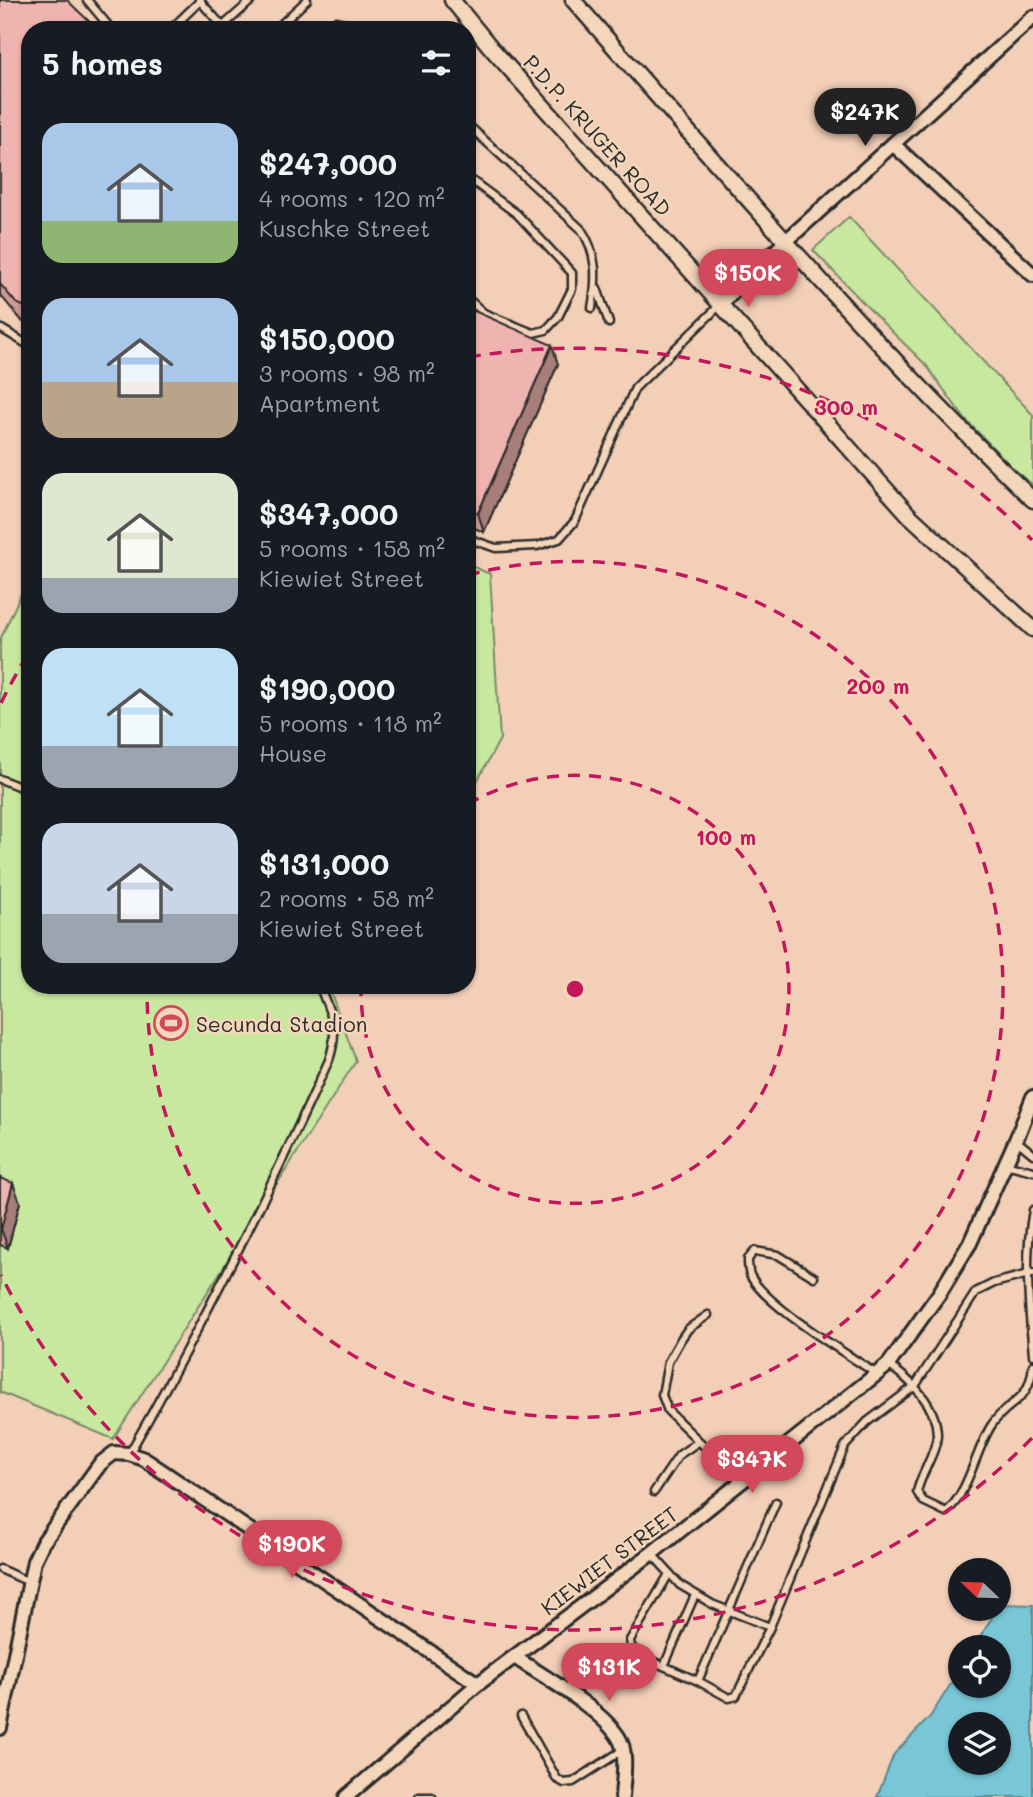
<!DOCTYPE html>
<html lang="en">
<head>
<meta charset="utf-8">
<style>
  :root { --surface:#171b24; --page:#242831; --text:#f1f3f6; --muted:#9ea1a6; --accent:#d1495b }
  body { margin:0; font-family:Mali,sans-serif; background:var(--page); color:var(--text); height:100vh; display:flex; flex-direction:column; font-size:26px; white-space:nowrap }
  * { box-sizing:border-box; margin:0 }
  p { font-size:23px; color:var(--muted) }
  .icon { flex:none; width:38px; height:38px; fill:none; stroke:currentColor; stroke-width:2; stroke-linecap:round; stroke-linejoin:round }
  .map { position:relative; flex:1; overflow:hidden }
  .side { position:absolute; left:21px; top:21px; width:455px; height:973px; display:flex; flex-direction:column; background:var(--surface); border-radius:28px; box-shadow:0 2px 5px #0004 }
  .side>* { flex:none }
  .needle { width:46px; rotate:293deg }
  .tools { position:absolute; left:948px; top:1558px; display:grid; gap:14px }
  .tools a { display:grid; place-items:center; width:63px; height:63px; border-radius:50%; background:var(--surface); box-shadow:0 2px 5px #0004; font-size:35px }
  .price { position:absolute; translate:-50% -60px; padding:0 16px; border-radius:24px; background:var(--accent); color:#fff; font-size:23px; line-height:46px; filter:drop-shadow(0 2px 4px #0008) }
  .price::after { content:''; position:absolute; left:50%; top:42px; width:21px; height:16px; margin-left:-10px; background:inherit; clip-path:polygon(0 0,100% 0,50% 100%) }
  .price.selected { background:#222; color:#fff }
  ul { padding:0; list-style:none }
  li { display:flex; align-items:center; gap:21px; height:175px; padding:0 21px }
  li span { display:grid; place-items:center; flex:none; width:196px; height:140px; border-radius:21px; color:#555 }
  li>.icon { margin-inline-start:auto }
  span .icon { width:84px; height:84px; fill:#fffc; stroke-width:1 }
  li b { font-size:30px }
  h2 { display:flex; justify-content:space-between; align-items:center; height:84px; padding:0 21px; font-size:30px }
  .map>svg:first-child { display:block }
</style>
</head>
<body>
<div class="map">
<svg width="1033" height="1797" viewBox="0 0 1033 1797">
  <rect width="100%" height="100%" fill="#f3cfb8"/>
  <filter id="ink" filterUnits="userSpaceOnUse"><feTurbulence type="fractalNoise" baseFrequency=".0143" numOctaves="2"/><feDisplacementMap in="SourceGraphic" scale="14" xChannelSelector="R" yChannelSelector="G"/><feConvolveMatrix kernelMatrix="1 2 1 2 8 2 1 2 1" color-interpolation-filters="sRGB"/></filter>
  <g filter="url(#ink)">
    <g fill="#c8e8a0" stroke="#7a8a66" stroke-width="2">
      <polygon points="849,217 1033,415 1033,485 1013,468 965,419 926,365 877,317 813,250"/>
      <polygon points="467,564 490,574 500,739 467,800"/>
      <polygon points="30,574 30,985 328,985 356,1061 113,1439 0,1392 0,640"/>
    </g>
    <path fill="#78c6d6" stroke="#598892" stroke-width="2" fill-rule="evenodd" d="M1000,1604L1033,1605V1797H877L894,1754L930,1717L961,1668V1685H999V1647H974ZM961,1724H999V1762H961Z"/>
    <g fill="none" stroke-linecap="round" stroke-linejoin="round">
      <g stroke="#2b2b2b" stroke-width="11">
        <g id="service">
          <polyline points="87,0 112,30"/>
          <polyline points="199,0 226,30"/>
          <polyline points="223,26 252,0"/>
          <polyline points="170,30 201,0"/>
          <polyline points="275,30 307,0"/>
          <polyline points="324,30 336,21 353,25 359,30"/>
          <path d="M467,124L581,229C598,254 597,279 592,308"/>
          <polyline points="467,177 517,214 572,273 572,289 558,317 546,330 533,333 484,313 467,298"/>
          <polyline points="597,288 609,323"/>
          <polyline points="0,328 30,346"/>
          <polyline points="467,538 496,548 537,546 559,539 575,521 635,388 720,305"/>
          <polyline points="0,779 30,791"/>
          <polyline points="1016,1140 1033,1154"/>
          <polyline points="1005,1164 1033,1171"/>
          <path d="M1033,1210C1024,1257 1029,1307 1033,1355"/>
          <path d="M814,1277L778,1255L755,1251L748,1259C748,1265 748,1270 750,1275C765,1306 845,1352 875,1373"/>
          <polyline points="708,1315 688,1329 681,1339 668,1362 662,1395 668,1411 741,1482"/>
          <path d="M888,1365C910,1379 937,1405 937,1435C936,1454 921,1473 917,1492L923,1501L946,1512C968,1494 976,1450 991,1426C1009,1398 1029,1405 1033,1365"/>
          <path d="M129,1454C202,1326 268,1194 329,1060C340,1027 331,1016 319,985"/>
          <polyline points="654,1492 679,1455 698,1442"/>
          <polyline points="652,1554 680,1585 712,1604 770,1627"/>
          <polyline points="0,1569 29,1582"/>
          <polyline points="669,1574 630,1640 631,1647 643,1657 698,1681 729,1698 736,1696 770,1627 845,1446 867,1422 915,1386 976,1292 994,1283 1033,1273"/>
          <polyline points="664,1666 695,1595"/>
          <polyline points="698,1681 776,1502"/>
          <polyline points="521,1716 557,1779 564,1783 573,1782 623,1750"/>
          <polyline points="419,1797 432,1797"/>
        </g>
      </g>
      <g stroke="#2b2b2b" stroke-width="18">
        <g id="minor">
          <polyline points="893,144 1033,275"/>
          <polyline points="721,304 785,242 1033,17"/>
          <path d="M514,1657C542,1675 608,1713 621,1742C627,1757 623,1781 622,1797"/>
          <polyline points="0,1728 34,1561 42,1544 100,1464 114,1453 129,1454 144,1459 478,1684"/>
          <polyline points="346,1797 478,1684 652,1553 888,1365 939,1294 970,1243 1016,1140 1033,1097"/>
        </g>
      </g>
      <g stroke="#2b2b2b" stroke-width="19">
        <g id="tertiary">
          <polyline points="452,0 492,49 909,515 1033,629"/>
          <path d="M573,0C722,170 870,343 1033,500"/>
        </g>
      </g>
      <use href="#service" stroke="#f4d6ba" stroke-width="6"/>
      <use href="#minor" stroke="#f4d6ba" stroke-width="12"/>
      <use href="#tertiary" stroke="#f4d6ba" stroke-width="14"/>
    </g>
    <g fill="#ce9b96" stroke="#2b2b2b" stroke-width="2">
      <polygon points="0,0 30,30 30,324 23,322 0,295"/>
      <polygon points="467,311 558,364 484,532 467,525"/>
      <polygon points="0,1178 20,1202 8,1248 0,1245"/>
    </g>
    <g fill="#a77e7a" stroke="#2b2b2b" stroke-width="2">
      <polygon points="552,345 558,364 484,532 478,513"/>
      <polygon points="13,1183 20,1202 8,1248 1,1229"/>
    </g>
    <g fill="#efb4af" stroke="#2b2b2b" stroke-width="2">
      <polygon points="0,0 67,0 98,30 30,30 30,309 16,303 0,284"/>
      <polygon points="472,310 552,345 478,513 467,509 467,311"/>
      <polygon points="0,1178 13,1183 1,1229 0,1228"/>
    </g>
  </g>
  <g fill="none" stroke="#c2185b" stroke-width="3.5" stroke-dasharray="12 9">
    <path d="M468 804A214 214 0 1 1 361 985"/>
    <path d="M468 575A428 428 0 1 1 147 985"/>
    <path d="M1032 1438A641 641 0 0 1 1 1275M1 703A641 641 0 0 1 28 654M469 357A641 641 0 0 1 1032 540"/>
  </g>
  <defs>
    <g id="stadium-ring" transform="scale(1.75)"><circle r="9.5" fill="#f4d6ba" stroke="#d1495b" stroke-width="1.5"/><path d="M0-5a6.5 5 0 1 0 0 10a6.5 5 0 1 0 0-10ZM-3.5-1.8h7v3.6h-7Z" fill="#d1495b"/></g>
  </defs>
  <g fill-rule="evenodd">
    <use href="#stadium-ring" x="171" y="1023"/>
  </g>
  <g text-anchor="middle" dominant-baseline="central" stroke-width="5" stroke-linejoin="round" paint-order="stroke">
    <g font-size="21" fill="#2b2b2b" stroke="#f4d6ba">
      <text transform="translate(598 135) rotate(48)">P.D.P. KRUGER ROAD</text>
      <text transform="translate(609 1560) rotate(-37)">KIEWIET STREET</text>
    </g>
    <g font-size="21" fill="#2b2b2b" stroke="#f4d6ba" text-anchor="start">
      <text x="196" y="1023">Secunda Stadion</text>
    </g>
  </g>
  <circle cx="575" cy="989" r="10" fill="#c2185b" stroke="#f4d6ba" stroke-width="3.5"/>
  <g font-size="21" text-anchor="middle" font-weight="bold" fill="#c2185b" stroke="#f4d6ba" stroke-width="5" stroke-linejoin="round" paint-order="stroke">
    <text x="846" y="415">300 m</text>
    <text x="878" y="694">200 m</text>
    <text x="726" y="845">100 m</text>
  </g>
</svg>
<div class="tools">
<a><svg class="needle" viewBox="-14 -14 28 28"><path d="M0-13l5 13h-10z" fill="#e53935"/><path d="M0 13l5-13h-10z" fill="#9ea1a6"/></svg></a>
<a><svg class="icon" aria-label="locate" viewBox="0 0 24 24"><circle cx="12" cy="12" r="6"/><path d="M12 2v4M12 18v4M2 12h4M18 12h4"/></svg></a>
<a><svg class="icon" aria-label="layers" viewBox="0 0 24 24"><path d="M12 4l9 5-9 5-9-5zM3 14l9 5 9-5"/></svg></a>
</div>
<b class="price selected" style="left:865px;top:148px">$247K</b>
<b class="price" style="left:748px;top:309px">$150K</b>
<b class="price" style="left:752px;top:1495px">$347K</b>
<b class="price" style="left:292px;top:1580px">$190K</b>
<b class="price" style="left:609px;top:1703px">$131K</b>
<section class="side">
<h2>5 homes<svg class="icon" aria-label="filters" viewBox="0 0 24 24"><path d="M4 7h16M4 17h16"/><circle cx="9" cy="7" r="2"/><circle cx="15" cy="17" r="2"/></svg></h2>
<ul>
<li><span style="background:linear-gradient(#a9c7e8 70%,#8fb573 0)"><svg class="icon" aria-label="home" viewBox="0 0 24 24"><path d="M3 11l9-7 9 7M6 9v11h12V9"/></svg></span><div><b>$247,000</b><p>4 rooms · 120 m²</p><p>Kuschke Street</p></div></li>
<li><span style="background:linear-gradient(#a9c7e8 60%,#b9a48a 0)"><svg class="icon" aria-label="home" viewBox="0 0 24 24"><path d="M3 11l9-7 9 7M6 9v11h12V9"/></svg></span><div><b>$150,000</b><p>3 rooms · 98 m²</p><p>Apartment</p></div></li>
<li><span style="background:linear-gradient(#dfe7d0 75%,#9aa5b1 0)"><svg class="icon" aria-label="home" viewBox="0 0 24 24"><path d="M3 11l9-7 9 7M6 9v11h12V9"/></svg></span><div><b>$347,000</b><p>5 rooms · 158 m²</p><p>Kiewiet Street</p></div></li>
<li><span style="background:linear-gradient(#bfe0f5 70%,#9aa5b1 0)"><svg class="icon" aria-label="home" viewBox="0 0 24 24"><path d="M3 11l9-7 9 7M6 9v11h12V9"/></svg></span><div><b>$190,000</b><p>5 rooms · 118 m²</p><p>House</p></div></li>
<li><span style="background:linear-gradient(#c9d6e8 65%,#9aa5b1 0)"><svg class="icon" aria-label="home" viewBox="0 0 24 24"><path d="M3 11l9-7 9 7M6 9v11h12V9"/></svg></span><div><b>$131,000</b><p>2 rooms · 58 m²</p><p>Kiewiet Street</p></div></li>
</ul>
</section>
</div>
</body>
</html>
